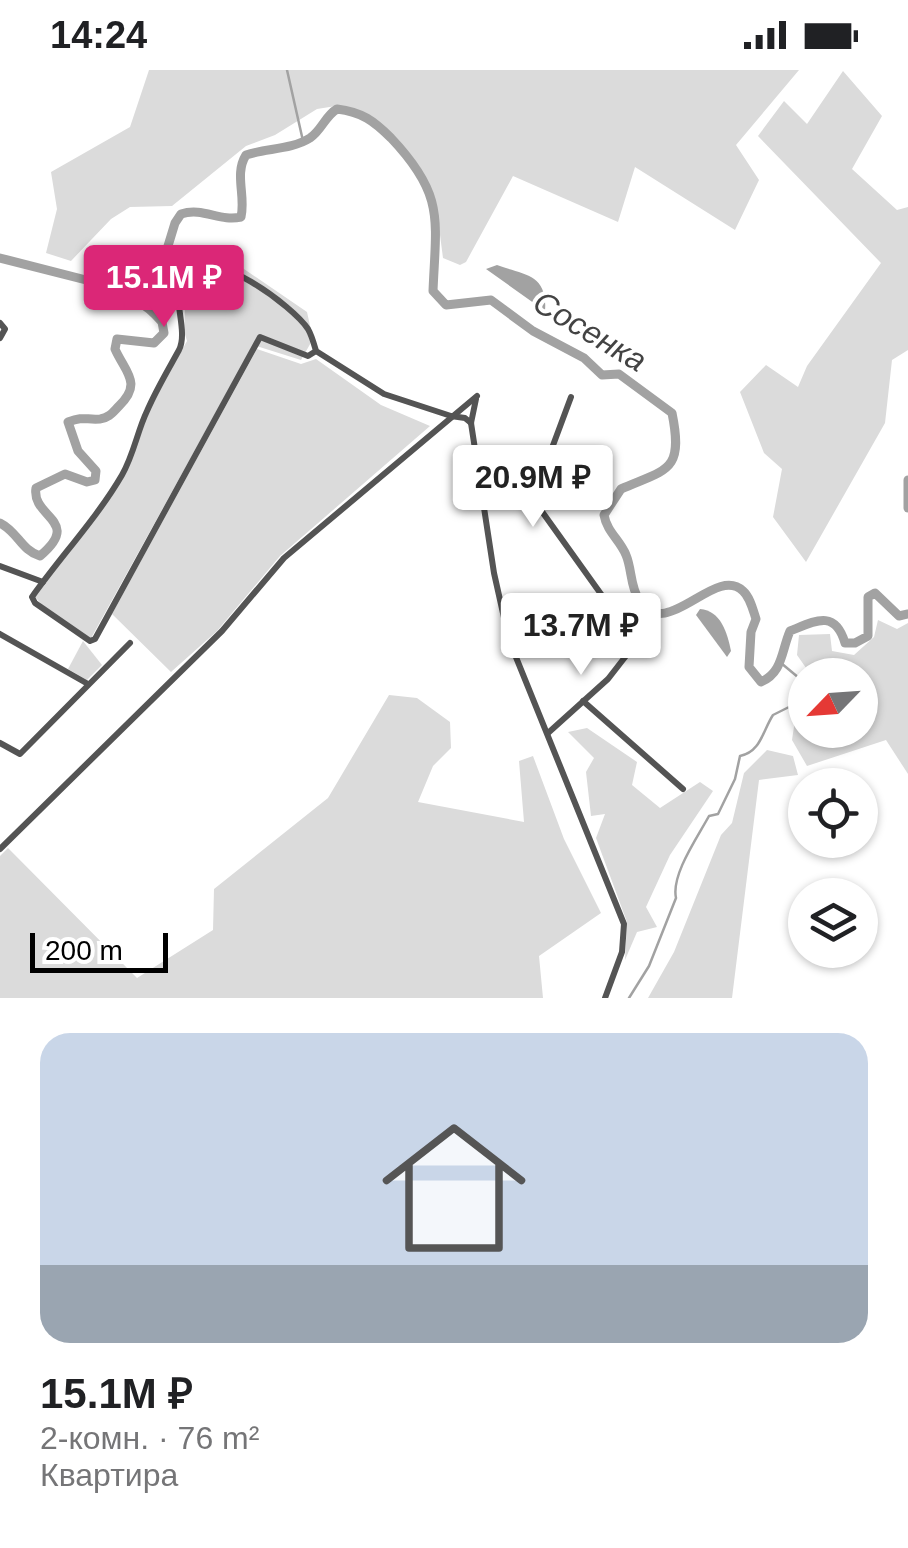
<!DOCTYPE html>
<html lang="ru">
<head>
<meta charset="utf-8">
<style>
  :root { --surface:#fff; --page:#f6f6f6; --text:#202124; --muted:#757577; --accent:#db2777 }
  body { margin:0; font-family:Helvetica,sans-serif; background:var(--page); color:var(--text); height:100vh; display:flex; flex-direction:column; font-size:38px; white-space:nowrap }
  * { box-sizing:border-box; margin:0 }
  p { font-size:32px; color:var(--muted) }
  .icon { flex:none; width:55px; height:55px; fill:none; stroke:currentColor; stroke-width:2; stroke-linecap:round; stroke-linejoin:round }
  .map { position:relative; height:928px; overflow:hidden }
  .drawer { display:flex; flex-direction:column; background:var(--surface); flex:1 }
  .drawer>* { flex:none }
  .needle { width:65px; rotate:245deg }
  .buttons { position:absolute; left:788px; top:588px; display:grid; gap:20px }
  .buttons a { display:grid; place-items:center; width:90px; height:90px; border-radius:50%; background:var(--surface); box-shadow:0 2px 8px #0004; font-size:50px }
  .scale { position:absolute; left:30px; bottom:25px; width:138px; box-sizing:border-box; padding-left:10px; border:5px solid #000; border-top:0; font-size:28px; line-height:35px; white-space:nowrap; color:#000; -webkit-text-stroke:8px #fff; paint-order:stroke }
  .price { position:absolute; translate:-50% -85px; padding:0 22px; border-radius:10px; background:#fff; color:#222; font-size:32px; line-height:65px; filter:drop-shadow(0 2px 5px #0008) }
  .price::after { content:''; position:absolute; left:50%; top:60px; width:30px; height:22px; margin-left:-15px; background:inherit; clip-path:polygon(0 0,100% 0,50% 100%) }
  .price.selected { background:var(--accent); color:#fff }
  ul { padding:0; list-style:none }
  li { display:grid; align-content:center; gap:20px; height:530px; padding:0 40px }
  li span { display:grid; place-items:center; height:310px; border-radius:30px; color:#555 }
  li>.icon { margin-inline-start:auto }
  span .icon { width:180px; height:180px; fill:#fffc; stroke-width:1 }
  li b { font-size:42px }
  .status { display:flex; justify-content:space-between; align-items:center; height:70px; padding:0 50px; background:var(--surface); direction:ltr }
  .status svg { height:28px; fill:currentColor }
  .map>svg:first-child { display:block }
</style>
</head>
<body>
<div class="status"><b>14:24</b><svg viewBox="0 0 49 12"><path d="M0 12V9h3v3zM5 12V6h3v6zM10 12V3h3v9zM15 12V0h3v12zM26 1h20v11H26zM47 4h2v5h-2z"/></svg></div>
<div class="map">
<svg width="908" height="928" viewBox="0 0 908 928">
  <rect width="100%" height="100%" fill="#fff"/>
  <g fill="#dbdbdb">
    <polygon points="149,0 799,0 736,75 759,110 735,160 635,97 618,152 513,106 466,192 460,195 443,188 436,134 419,96 371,47 336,36 317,39 275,65 246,76 172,136 130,137 111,149 71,191 46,183 57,139 51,102 130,57"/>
    <polygon points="843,1 882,46 852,99 897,140 908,137 908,280 892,290 885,353 806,492 773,447 782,399 764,383 740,322 766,295 798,317 807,296 881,193 758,66 784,31 807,54"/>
    <polygon points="228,188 307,242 313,269 301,290 253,275 90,570 47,540 35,527 130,391 146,344 187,271 184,261 187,202"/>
    <polygon points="257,279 301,294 316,289 381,335 430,356 280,486 217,561 171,602 112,544"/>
    <polygon points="878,550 897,559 908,553 908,704 886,670 807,696 792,670 795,650 805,643 805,660 860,660 860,605 811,605 797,585 799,565 830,564 832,581 854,585 874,567"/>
    <polygon points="83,571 102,595 87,610 68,599"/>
    <polygon points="389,625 417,628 450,652 451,678 433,696 418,732 524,752 519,691 533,686 564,769 601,843 539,886 543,928 0,928 0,786 8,778 137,908 213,860 214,819 328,728"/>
    <polygon points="587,658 637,692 632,715 660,738 700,712 713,721 670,785 646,837 657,857 637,862 625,890 627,852 596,768 605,744 591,746 586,702 594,688 568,662"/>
    <polygon points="767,680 793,686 798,705 759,710 732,928 648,928 674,882 721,765 732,753 744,703"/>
  </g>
  <g fill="#a2a2a2">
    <path d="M497,195C523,205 548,203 545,241L486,199Z"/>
    <path d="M700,539C721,541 727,562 731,581L727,587L696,545Z"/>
  </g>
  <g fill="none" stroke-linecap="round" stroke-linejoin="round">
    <g stroke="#a2a2a2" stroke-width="2.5">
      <polyline points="287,0 303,71"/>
      <polyline points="781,593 805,613"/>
      <path d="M629,928L649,896L676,828C671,805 697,768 709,746L718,744L735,709L740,686C761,682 763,660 773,645L805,629"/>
    </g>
    <g stroke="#a2a2a2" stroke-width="9">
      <polyline points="0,188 90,211 99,210"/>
      <polyline points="908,410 908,438"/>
      <path d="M0,453C18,462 21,480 40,486C83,450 31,448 36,418L65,404L87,412L95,410L96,401L78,381L68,352C84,346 85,350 100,349C109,348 113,342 119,336C143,313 125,302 115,279L117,269L154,273L164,263L162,252C145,233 132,224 106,229L99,220V210L161,199L175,153L181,144C203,137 220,152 241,147C246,126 234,104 246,85C267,78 291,80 310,68C322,60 325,46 337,39C362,42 374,51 391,68C445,125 436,149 433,221L446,235L491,230L533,261L584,288L602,305L619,304L672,343C684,402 667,399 621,419L604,445C607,462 620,470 626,485C632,499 630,516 639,530C666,574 715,494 743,521C750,527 753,540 756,549L751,562L749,597L761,612C783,602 781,582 790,561C815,551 835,539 845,573H855L868,566V527L875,523L899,546L908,544"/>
    </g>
    <g stroke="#545454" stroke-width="6">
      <polyline points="0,253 5,259 0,268"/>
      <path d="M316,281C314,274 312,266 308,259C293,236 212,176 187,200C166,218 190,258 179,280C168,300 156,320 147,341C137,362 134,384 122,405C97,448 61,486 32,527L35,533L90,571L95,569L260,267L308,286L316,281L384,324L451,346L465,348L471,353"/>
      <polyline points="476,329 471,353 494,503 509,570 624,854 622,882 605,928"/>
      <polyline points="0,496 43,512"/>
      <polyline points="0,564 88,614"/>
      <polyline points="583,631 683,719"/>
      <polyline points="548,663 608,609 636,573 533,429 571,327"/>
      <polyline points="0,673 20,684 130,573"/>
      <polyline points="0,779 222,561 284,488 477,326"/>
    </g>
  </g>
  <g text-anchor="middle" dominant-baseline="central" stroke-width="8" stroke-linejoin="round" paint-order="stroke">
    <g font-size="32" font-style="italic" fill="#434343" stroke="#fff">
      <text transform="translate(590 261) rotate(31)">Сосенка</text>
    </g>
  </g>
</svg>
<div class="buttons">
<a><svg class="needle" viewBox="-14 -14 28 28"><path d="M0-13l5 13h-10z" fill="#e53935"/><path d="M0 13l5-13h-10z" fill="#757577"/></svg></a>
<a><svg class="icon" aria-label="locate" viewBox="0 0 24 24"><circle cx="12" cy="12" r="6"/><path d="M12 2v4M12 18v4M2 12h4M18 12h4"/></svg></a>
<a><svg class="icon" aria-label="layers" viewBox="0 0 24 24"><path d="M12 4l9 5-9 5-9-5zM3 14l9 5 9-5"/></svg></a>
</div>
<div class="scale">200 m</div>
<b class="price selected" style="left:164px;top:260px">15.1M ₽</b>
<b class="price" style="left:533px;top:460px">20.9M ₽</b>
<b class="price" style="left:581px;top:608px">13.7M ₽</b>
</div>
<section class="drawer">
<ul>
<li><span style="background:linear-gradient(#c9d6e8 75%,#9aa5b1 0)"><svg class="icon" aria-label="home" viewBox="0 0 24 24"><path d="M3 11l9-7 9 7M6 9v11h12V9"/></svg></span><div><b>15.1M ₽</b><p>2-комн. · 76 m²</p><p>Квартира</p></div></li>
</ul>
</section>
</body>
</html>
